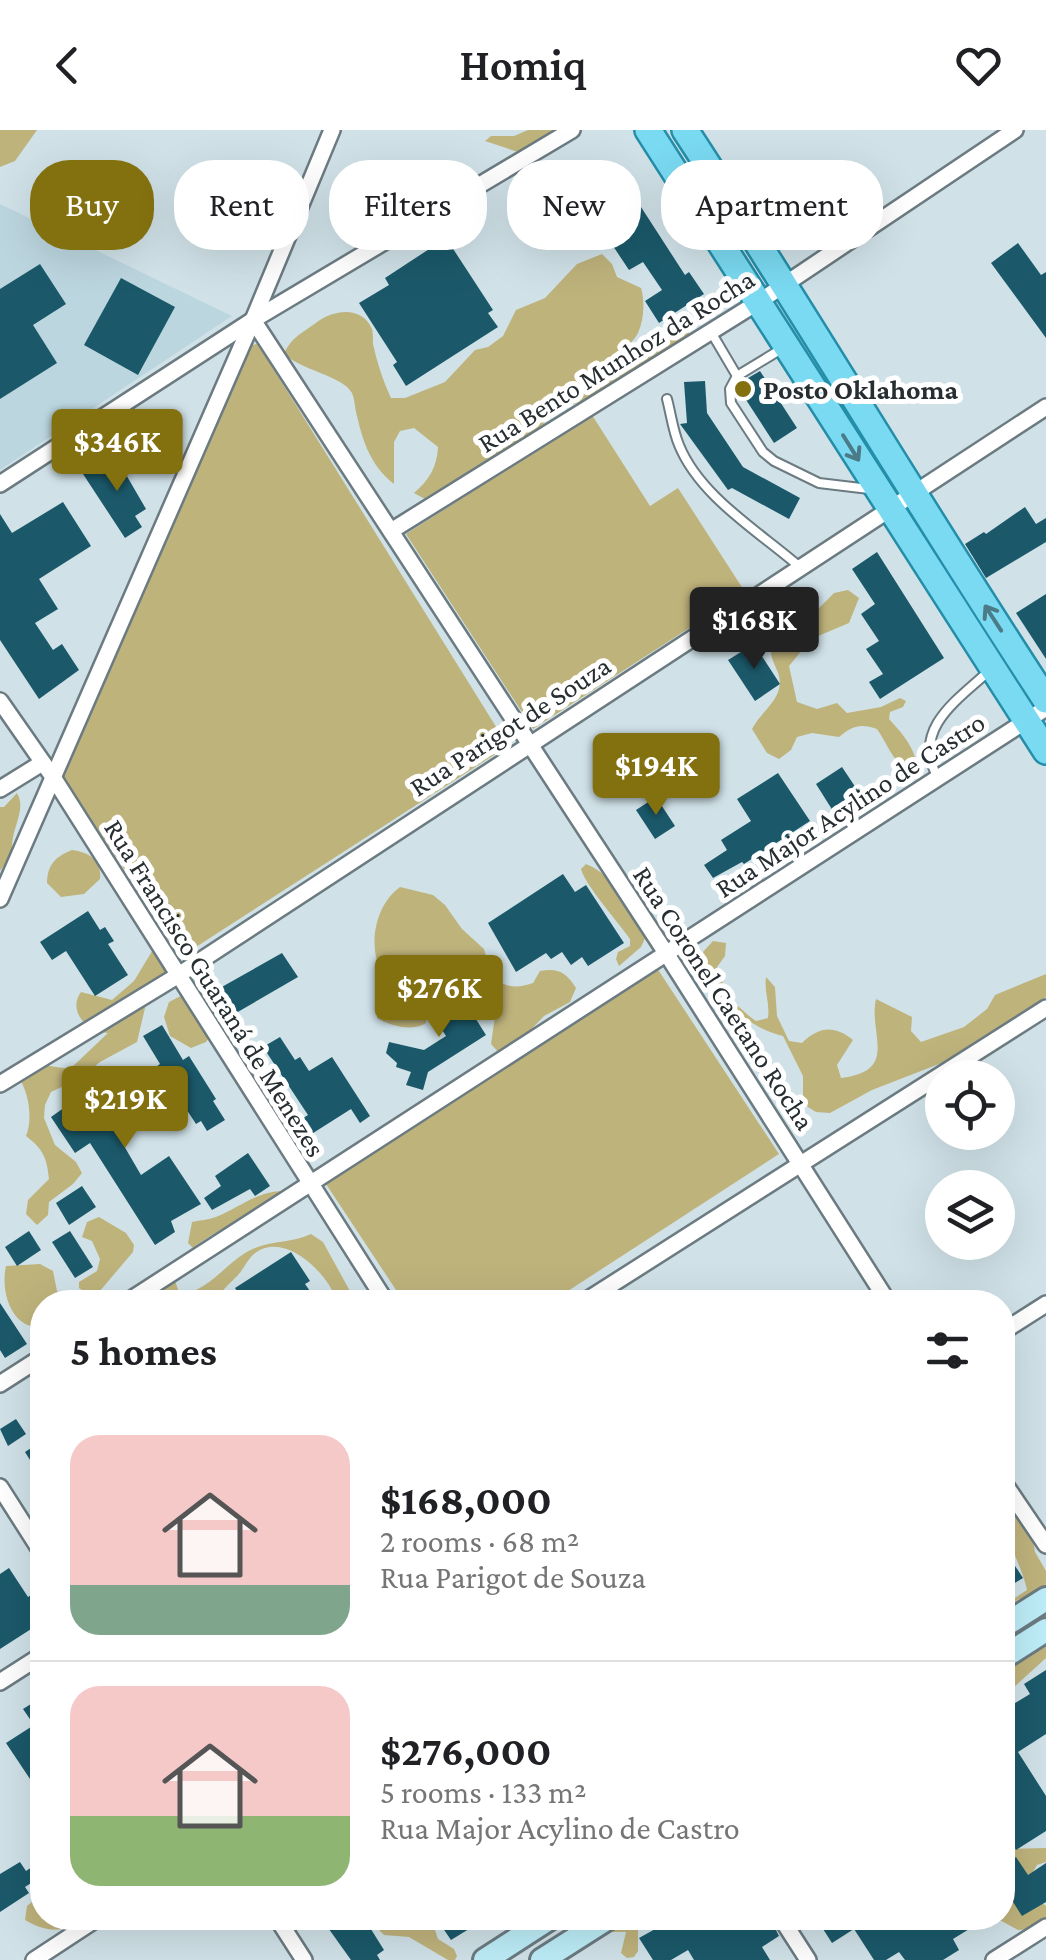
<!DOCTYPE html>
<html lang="en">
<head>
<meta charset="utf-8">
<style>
  :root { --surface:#fff; --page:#f2f2f2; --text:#202124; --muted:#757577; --line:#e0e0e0; --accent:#83700f }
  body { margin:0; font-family:"Crimson Pro",serif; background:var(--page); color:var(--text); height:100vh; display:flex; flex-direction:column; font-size:38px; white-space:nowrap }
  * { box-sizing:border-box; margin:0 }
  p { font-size:32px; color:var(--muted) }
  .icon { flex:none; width:55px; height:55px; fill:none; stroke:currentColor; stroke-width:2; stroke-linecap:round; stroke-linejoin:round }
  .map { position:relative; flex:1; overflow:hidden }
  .side { position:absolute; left:30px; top:1160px; width:985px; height:640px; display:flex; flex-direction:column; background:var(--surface); border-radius:40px; box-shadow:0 10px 40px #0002 }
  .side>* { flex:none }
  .banner { position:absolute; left:30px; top:30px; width:988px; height:90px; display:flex; gap:20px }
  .controls { position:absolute; left:925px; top:930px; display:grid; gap:20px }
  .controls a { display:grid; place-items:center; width:90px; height:90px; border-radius:50%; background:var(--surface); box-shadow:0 10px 40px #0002; font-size:50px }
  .price { position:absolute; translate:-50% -85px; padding:0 22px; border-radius:10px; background:var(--accent); color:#fff; font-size:32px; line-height:65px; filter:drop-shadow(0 2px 5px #0008) }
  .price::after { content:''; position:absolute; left:50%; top:60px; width:30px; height:22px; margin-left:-15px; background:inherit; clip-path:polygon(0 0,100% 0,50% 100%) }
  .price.selected { background:#222; color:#fff }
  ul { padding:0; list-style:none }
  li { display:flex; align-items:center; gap:30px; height:250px; padding:0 40px }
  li+li { border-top:2px solid var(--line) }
  li span { display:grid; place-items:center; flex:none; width:280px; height:200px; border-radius:30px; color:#555 }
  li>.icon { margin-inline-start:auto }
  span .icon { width:120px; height:120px; fill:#fffc; stroke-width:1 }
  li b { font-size:42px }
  h2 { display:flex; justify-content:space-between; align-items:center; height:120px; padding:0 40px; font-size:42px }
  .tag { padding:0 35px; border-radius:40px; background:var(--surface); box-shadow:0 10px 40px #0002; font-size:35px; line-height:90px }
  .tag.selected { background:var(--accent); color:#fff }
  header { display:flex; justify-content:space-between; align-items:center; height:130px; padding:0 40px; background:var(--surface); font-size:45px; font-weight:600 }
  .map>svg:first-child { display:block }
</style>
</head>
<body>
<header><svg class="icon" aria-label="back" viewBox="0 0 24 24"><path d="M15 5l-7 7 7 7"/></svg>Homiq<svg class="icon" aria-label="heart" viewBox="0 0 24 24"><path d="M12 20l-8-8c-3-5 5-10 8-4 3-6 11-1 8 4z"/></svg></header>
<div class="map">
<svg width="1046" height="1830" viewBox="0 0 1046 1830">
  <rect width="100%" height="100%" fill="#d0e2e8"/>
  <polygon fill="#bcd6df" points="0,74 232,186 0,340"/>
  <g fill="#bfb37c">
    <polygon points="0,0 37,0 15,31 0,37"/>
    <polygon points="528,0 568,0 521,23 485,11 491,6 514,6"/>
    <path d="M602,124L612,134L617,147L641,158C645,171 644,190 638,203C634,211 627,215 624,225C657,222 655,195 690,196L689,208L592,269L555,279L537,302L499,323L434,369H425L414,363C429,350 437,337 438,317L414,298L400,301L394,312V354C372,337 363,313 357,286C355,280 355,270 352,263C343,246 301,240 284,224C291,207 303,203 317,192C333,180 362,175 372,199C373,200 373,212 373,214C377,232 383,251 391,268H405L445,252L475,220L488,217L503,206L516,180L545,168L577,134Z"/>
    <polygon points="258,214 508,616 182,826 60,643 244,216"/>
    <polygon points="592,285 650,376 678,358 745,462 533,599 406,404"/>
    <path d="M848,460L859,468L849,493L811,509L789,536L797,572L817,579L837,573L847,583L881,577L900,568L906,571L903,577L890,582L889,589C902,603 921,624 915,643C894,637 889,616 877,599C861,593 852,596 839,607L812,603L797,607L791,620L779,629L767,623L752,599C759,585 775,574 779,559C782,546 776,540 772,528C766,506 786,493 805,492L834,463Z"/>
    <path d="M17,663C28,681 8,702 13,723L0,741V677H4Z"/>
    <path d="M72,720C89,722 102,731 100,749L84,764L61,767L47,753C47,735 56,726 72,720Z"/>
    <path d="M586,734C617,746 626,780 647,804L641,817L619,836L616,829L618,822L630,816V809C619,793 585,755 581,739Z"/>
    <path d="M400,757L433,765L445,775L462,799L484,819L492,848C506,857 516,859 533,853L540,841C558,838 566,842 576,858L570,872L544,886L524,907L500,924L491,914L495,886L468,855L444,843C421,854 428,871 426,893C412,902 391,896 377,888V874L390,868C391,851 382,846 377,831C370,805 378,773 400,757Z"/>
    <path d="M713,811L726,813L725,826L717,837L729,871C741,876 746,885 756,891L768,888C770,873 764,862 766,847L775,857L777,886L789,911L802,913C819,896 835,895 853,910L837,935L841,948C900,941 868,903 876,869L912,887L911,901L921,912L964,897L987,879L995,865L1046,844V867L957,927L872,960L830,983L816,982L803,974V946L783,906C747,898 718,867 698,838L702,823Z"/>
    <path d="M154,818L169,841L149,861L137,912L100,932L79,949L51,962L45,975L44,988L55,1015L76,1032L82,1043L73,1054L49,1072L48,1085L37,1095L26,1084L28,1070L49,1049C47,1028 43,1019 26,1006C33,990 29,961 18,947L43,935L70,939L108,903C87,902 67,881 81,862L112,870L134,851Z"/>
    <polygon points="655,835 779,1024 551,1172 404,1172 324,1051"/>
    <polygon points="196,858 203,862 212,875 239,890 234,900 214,901 206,912 191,918 170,906 164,887 169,872"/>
    <path d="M283,1061L285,1066C255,1085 221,1096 193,1118L188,1113L192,1092C200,1090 208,1090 216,1087C239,1078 257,1061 283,1061Z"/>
    <polygon points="99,1087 126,1103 134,1115 133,1122 99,1162 85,1162 79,1158 79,1152 97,1141 100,1129 92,1111 82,1107 87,1092"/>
    <path d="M311,1104L323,1112L356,1172H337C330,1145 284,1099 254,1124C247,1130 243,1141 235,1148C226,1157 221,1161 216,1172H145L144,1166L165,1150L175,1151L180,1165C214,1159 226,1130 255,1118C274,1110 293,1113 311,1104Z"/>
    <path d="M40,1134L53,1141L57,1161L66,1172H42V1197C12,1200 0,1162 6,1136Z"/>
    <path d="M1004,1381L1021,1387L1031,1398L1035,1422L1046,1441V1528L1014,1557L1003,1561V1507L1026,1472L1019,1469L1003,1480V1467L1015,1468L1027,1460C1023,1437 1000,1401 1004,1381Z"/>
    <polygon points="1003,1713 1009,1719 1046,1718 1046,1732 1037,1735 1033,1742 1039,1770 1046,1776 1046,1798 1018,1800 996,1788 1002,1788"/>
    <path d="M38,1767H42V1788H91C66,1801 50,1805 25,1790L27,1776Z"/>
    <polygon points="376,1788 431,1788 438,1809 454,1819 457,1826 455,1830 448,1830 409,1807 384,1805 376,1797"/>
    <polygon points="584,1788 655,1788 638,1794 638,1821 634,1827 627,1828 621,1823 626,1802 605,1802"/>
  </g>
  <g fill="#1b596a">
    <polygon points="641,77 685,145 689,142 704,164 659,193 645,171 662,160 643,132 629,140 603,101"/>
    <polygon points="446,108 493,180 488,183 498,197 406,256 393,235 397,232 359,173 389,155 385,148"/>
    <polygon points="1018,113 1041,145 1046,142 1046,208 991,133"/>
    <polygon points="40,134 66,174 33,195 57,233 0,269 0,159"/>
    <polygon points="121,148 175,177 138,245 84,215"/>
    <polygon points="760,241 797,298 774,313 739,259 743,251"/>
    <polygon points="705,251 707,283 743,337 800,368 789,389 732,358 728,360 680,294 687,293 684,252"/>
    <polygon points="114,324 146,379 135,386 142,397 125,408 83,344"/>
    <polygon points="63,372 91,416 39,449 58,479 35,493 53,520 62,514 79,540 39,569 0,510 0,384 12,403"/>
    <polygon points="1025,377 1036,394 1046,388 1046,412 986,448 965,414 984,402 986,404"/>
    <polygon points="877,422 944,528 880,569 869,552 883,544 866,519 879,511 861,484 875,474 852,439"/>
    <polygon points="1046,464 1046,529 1016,483"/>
    <polygon points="754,514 780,554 755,571 728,530"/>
    <polygon points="842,637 860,664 833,681 816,654"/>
    <polygon points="778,643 810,691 744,734 742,732 713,748 704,735 727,720 721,710 751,691 737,669"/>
    <polygon points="656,667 675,696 655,709 636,680"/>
    <polygon points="563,744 575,762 586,755 624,813 588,836 582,827 571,835 562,822 551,829 546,823 516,842 488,793"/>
    <polygon points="88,781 100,800 105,797 114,811 108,814 128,845 95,866 66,821 52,830 40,812"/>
    <polygon points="282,823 298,847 236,883 220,858"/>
    <polygon points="457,859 486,905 428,942 423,960 406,955 411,942 396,937 397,933 386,923 389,912 424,920 446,906 428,878"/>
    <polygon points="162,895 183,930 189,926 216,969 213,971 225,990 207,1001 201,991 196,994 170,954 160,960 149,942 160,934 143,906"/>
    <polygon points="280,907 295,930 300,927 309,941 332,927 370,986 360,993 351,979 310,1005 300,990 308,985 263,917"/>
    <polygon points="109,936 151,989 120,1009 141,1045 169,1026 201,1074 171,1091 175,1102 155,1115 90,1013 75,1023 51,987 68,975 63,967"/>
    <polygon points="248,1023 270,1056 255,1066 250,1059 212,1080 204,1068 221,1056 215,1046"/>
    <polygon points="82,1056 96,1077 69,1095 56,1073"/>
    <polygon points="29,1101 41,1120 17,1136 5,1117"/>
    <polygon points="70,1101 93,1137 75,1148 52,1112"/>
    <polygon points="291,1122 310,1151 305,1154 312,1164 300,1172 244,1172 235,1158"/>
    <polygon points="0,1173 27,1214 5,1228 0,1220"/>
    <polygon points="16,1289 26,1304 8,1316 0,1299"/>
    <polygon points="42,1311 42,1349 25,1322"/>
    <polygon points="1002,1416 1023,1448 1002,1461"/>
    <polygon points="9,1438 28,1467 31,1465 42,1482 42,1492 0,1519 0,1444"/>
    <polygon points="1046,1540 1046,1604 1018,1622 1046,1666 1046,1701 1016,1720 1002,1698 1002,1667 1012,1661 1002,1646 1002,1581 1030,1564 1024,1554"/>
    <polygon points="42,1567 42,1609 37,1608 42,1616 42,1667 6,1613 34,1595 23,1579"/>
    <polygon points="1016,1727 1028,1745 1046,1733 1046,1772 1022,1786 1002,1755 1012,1749 1003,1735"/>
    <polygon points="20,1732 26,1741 32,1737 39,1748 25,1757 29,1763 0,1782 0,1744"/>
    <polygon points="321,1788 364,1788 384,1820 377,1825 380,1830 351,1830"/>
    <polygon points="436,1788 487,1788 451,1810"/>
    <polygon points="675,1788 770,1788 779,1806 762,1817 770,1830 694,1830 688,1820 671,1830 653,1830 639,1808"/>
    <polygon points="816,1788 987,1788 953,1809 959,1820 943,1830 905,1830 899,1822 886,1830 874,1830 854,1799 832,1813"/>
  </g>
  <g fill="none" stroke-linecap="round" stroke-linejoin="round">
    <g stroke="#6b7b81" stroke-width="12">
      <g id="lane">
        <polyline points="711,202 737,246"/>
        <polyline points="783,218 737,246 730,259 731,273 763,322 774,331 819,353 869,359"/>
        <path d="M667,269C671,284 673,301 679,315C700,367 760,402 801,438"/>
        <path d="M937,646C912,599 957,570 989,541"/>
      </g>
    </g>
    <g stroke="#6b7b81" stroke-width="20">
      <g id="street">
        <polyline points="253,190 666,823 888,1172"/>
        <polyline points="0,354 253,190 572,0"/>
        <polyline points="391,401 760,171 1015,0"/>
        <polyline points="0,571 53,647 386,1172"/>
        <polyline points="0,659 42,633"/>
        <polyline points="0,769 253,190 332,0"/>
        <polyline points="0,954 177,846 1046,277"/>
        <polyline points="127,1172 1046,578"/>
        <polyline points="584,1172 1046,878"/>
        <polyline points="1002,1202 1046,1174"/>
        <polyline points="0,1254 42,1227"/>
        <polyline points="1002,1350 1046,1415"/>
        <polyline points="0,1357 42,1423"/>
        <polyline points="0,1552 42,1525"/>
        <polyline points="277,1788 304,1830"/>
        <polyline points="781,1788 808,1830"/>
        <polyline points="34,1830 98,1788"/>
        <polyline points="994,1830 1046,1797"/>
      </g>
    </g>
    <g stroke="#6b7b81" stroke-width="28">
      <g id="secondary">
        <polyline points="1002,1497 1046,1469"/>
        <polyline points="1002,1528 1046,1500"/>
        <polyline points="485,1830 550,1788"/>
        <polyline points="542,1830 608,1788"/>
      </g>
    </g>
    <g stroke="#248ea9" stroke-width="30">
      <g id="primary">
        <polyline points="648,0 1046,621"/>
        <path d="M685,0C808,188 922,382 1046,570"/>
      </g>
    </g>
    <use href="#lane" stroke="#fff" stroke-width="8"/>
    <use href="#street" stroke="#fff" stroke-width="15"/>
    <use href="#secondary" stroke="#bdedf8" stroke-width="22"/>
    <use href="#primary" stroke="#7adaf2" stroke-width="25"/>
  </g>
  <defs><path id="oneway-shaft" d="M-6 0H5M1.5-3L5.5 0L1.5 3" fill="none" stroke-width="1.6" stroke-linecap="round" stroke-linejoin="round" transform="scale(2.5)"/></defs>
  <g stroke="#4c7b88">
    <use href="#oneway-shaft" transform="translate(851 318) rotate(58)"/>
    <use href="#oneway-shaft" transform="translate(993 488) rotate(-123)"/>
  </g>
  <circle fill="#83700f" stroke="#fff" stroke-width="4" cx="743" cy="259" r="10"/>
  <g text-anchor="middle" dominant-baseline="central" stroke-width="10" stroke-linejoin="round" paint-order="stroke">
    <g font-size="28" fill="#272e31" stroke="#fff">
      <text transform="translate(616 231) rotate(-32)">Rua Bento Munhoz da Rocha</text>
      <text transform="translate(510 596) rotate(-33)">Rua Parigot de Souza</text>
      <text transform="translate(850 675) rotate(-33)">Rua Major Acylino de Castro</text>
      <text transform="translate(215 858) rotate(58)">Rua Francisco Guaraná de Menezes</text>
      <text transform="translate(724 868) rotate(57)">Rua Coronel Caetano Rocha</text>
    </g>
    <g font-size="28" font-weight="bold" fill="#272e31" stroke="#fff" text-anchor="start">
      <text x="763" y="259">Posto Oklahoma</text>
    </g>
  </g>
</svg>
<div class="controls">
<a><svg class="icon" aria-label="locate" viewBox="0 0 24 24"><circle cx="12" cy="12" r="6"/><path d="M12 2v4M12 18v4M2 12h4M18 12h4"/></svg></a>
<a><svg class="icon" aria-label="layers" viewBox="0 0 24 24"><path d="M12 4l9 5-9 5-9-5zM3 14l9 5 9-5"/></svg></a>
</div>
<b class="price" style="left:117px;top:364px">$346K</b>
<b class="price selected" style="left:754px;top:542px">$168K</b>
<b class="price" style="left:656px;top:688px">$194K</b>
<b class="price" style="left:439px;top:910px">$276K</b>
<b class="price" style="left:125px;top:1021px">$219K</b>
<div class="banner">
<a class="tag selected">Buy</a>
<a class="tag">Rent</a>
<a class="tag">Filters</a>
<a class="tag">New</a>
<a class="tag">Apartment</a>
</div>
<section class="side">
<h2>5 homes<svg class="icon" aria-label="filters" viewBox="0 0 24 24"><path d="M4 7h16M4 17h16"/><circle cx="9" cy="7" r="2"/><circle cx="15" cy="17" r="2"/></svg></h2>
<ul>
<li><span style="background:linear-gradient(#f6c9c9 75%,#7fa58c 0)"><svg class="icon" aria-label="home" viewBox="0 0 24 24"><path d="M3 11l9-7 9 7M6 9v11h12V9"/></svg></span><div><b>$168,000</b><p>2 rooms · 68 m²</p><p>Rua Parigot de Souza</p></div></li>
<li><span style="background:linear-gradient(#f6c9c9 65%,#8fb573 0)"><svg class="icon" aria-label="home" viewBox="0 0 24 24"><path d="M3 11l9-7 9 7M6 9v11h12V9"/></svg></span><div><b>$276,000</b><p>5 rooms · 133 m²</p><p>Rua Major Acylino de Castro</p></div></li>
</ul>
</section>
</div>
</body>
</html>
